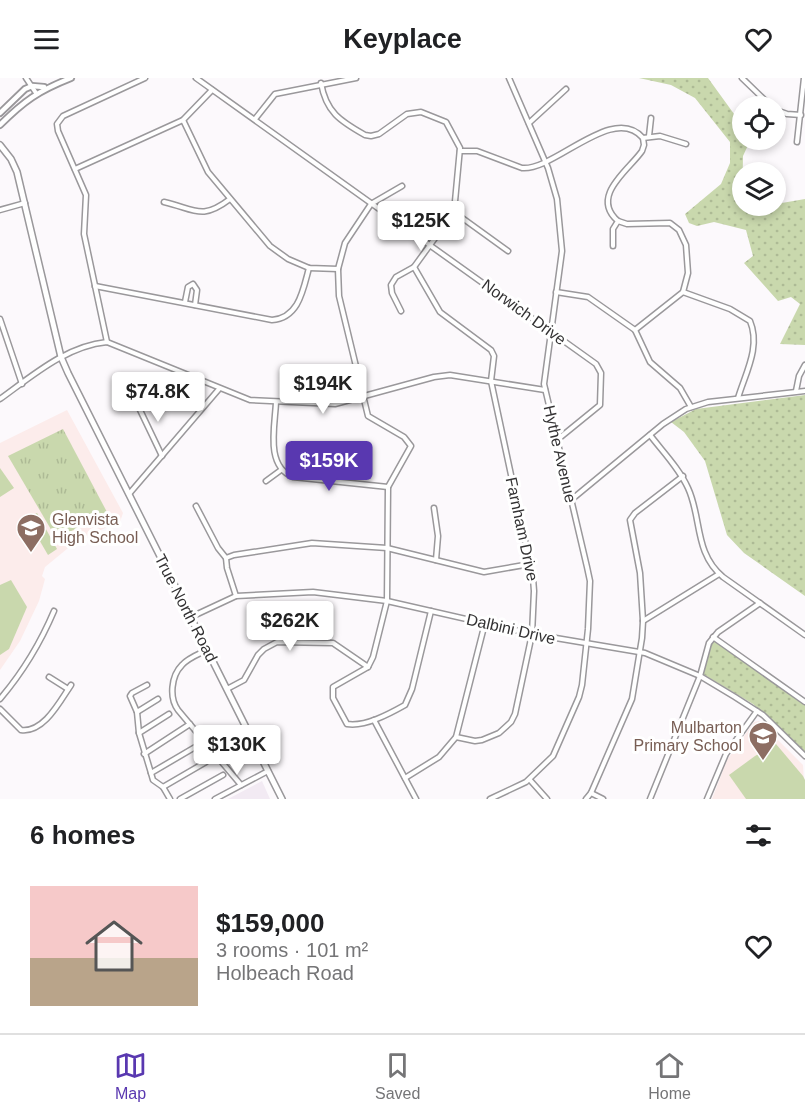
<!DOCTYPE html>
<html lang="en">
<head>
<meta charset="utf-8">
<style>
  :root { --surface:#fff; --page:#f6f6f6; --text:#202124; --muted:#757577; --line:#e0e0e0; --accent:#5938b0 }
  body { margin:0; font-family:Helvetica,sans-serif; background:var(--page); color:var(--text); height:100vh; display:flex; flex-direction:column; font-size:22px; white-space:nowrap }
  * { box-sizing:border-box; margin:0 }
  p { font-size:20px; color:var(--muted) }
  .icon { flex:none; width:33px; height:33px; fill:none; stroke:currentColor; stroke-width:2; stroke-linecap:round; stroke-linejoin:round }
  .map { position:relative; height:721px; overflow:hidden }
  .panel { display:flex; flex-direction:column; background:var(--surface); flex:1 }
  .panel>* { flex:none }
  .fabs { position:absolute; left:732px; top:18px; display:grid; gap:12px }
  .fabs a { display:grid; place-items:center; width:54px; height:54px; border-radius:50%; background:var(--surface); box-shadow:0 3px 9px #0003; font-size:30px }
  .price { position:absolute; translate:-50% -51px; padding:0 14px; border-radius:6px; background:#fff; color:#222; font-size:20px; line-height:39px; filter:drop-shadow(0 2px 3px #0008) }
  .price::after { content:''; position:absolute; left:50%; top:36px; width:18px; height:14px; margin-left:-9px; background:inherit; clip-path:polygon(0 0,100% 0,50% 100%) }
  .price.active { background:var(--accent); color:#fff }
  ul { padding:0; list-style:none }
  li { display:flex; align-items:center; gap:18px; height:150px; padding:0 30px }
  li span { display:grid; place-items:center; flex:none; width:168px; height:120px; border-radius:0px; color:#555 }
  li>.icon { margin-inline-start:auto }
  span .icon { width:72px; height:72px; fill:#fffc; stroke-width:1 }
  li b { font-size:26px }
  h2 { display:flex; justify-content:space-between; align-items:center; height:72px; padding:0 30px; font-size:26px }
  header { display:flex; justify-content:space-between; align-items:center; height:78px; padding:0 30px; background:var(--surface); font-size:27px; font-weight:700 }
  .tabs { display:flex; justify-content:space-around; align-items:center; height:84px; border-top:2px solid var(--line); background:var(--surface); font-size:16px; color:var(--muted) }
  .tabs a { display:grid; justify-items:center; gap:3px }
  .tabs .active { color:var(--accent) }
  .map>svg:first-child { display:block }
</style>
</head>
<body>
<header><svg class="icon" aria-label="menu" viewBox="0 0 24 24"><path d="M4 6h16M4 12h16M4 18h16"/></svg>Keyplace<svg class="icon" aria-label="heart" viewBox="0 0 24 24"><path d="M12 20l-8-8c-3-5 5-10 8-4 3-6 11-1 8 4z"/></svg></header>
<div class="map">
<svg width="805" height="721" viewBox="0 0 805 721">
  <defs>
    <pattern id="grass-tufts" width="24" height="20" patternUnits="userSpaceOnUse" patternTransform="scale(1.5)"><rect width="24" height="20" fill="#c9d8ad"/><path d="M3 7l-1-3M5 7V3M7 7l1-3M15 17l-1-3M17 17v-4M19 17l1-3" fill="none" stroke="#adba95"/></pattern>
    <pattern id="park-dots" width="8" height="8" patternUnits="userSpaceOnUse" patternTransform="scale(1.5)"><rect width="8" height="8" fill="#c9d8ad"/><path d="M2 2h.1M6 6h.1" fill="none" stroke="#adba95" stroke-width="1.8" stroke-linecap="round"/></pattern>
  </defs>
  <rect width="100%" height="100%" fill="#fcf9fc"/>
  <g fill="#fceceb">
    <polygon points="67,332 123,435 120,444 79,461 45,489 42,498 45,501 39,523 20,563 0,592 0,365"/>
    <polygon points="759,643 803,687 805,721 712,721 727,682 754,644"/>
  </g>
  <polygon fill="#f2eaf3" points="262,703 270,721 228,721"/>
  <polygon fill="url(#grass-tufts)" points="63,351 108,436 56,460 8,378"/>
  <g fill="url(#park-dots)">
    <polygon points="639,0 708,0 742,47 742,62 755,62 757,65 749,65 743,78 742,128 776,128 776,126 805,121 805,267 780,266 800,226 791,219 778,223 744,185 753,178 746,152 714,144 697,148 689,145 685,136 721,106 730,85 730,64 695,20 671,7"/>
    <polygon points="805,317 805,518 744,475 727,457 705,383 684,354 671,344 696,331"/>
    <polygon points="716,563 805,626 805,675 753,626 703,596 707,572 711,565"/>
  </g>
  <g fill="#c9d8ad">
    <polygon points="0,390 14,410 0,419"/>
    <polygon points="37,435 57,471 48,477 27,441"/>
    <polygon points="11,502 27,529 9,571 0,577 0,507"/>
    <polygon points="776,666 803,698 805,702 805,721 746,721 729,697 755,678"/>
  </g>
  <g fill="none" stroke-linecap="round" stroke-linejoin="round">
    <g stroke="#9a989b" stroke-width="7">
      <g id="minor">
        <polyline points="26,0 36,15"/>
        <polyline points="196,0 596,286 601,295 600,327 557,362"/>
        <polyline points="742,0 771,28"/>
        <path d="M321,5C326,34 340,43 365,57L371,58L379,56L407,36L421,34L446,44L460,70L454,134L414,189L396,199L391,207L392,215L401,233"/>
        <polyline points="776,32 787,36 801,37"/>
        <polyline points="255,41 275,16 356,0"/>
        <polyline points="183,42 208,94 270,168 288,181 309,190 338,191"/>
        <polyline points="529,45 566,11"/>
        <polyline points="649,58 651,40"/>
        <polyline points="797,64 804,0"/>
        <path d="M460,73H477L522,90C555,93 613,25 643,60L660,58L686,66"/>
        <polyline points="75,91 183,42 212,12"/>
        <path d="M402,108L371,126L345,165L338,191L339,218L368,338L404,359L411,368L388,409L387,523L373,579L368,589L333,609V620L347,646C365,649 389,636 405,627L412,611L431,533"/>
        <path d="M164,124C195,131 201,143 230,121"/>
        <polyline points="0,132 25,125"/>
        <polyline points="454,134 508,173"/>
        <polyline points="618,143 627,146 670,145 679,152 686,167 688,195 683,214 635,252"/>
        <path d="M613,168V151L618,143C589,118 630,91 642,73L644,67L643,60"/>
        <polyline points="414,189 440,234 491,272 494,278 491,303 533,500 534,513 532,556 515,636 511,644 499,655 482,662 475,663 456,659"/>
        <path d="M95,208L272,242C299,240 303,212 309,190"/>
        <polyline points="556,214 588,219 635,252 650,284 680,310 691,329"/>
        <path d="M683,214L730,231L750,243C761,269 745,296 738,320"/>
        <polyline points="185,224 188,209 193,206 197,212 195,227"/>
        <polyline points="0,241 22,306"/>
        <polyline points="107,264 84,156 86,117 58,53 57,46 63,38 145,0"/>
        <polyline points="796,313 799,298 805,287"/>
        <polyline points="141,314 140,332 162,378"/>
        <path d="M0,321C32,298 66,268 107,264L250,322L335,326L434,299L450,297L545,312"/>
        <path d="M276,324C275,348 265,388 293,399L388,409"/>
        <path d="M650,357C663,374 679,390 688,410C702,440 694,475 723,499L805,557"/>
        <polyline points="266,403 281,392"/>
        <polyline points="129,416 219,311"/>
        <polyline points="571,422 663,346 686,331 708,324 805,313"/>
        <polyline points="196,428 218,470 226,480 227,490 236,518"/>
        <polyline points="434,430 438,458 436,482"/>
        <polyline points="226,480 234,477 312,465 387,470 484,494 530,486"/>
        <polyline points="191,539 236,518 313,514 387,523 532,556 645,575 700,598 735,619 763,637 805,678"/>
        <polyline points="643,543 719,496"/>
        <polyline points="713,559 805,624"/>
        <path d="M207,572C199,576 188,580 182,587C171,598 169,620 178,632L241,707"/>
        <polyline points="49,599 68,611"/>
        <polyline points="147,607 132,615 130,618 137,634 139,655 151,695 153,702 163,709 170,721"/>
        <polyline points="227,611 244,602 258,577 264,571 277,564 333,565 368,589"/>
        <path d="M0,621C23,594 40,566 54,533"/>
        <path d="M0,631L21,652C44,655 60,623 71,607"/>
        <polyline points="137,634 158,621"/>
        <polyline points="374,642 416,721"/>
        <polyline points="139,655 169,636"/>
        <polyline points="144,676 190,646"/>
        <polyline points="151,695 197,668"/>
        <polyline points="405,700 439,679 456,659 485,545"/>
        <polyline points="530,702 547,721"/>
        <polyline points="163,709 206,684"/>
        <polyline points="591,715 603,721"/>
        <polyline points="180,721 223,697"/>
        <polyline points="215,721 268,693"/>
        <polyline points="490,721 526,704 553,678 579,619 582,607 588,551 590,503 587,489 544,306 562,173 557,121 548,90 509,0"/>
        <polyline points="586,721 591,715 632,621 642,560 643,543 640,495 630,442 635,435 683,398"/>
        <polyline points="650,721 700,598 709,565 718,554 760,525"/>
        <polyline points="707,721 726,676 757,633"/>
      </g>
    </g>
    <g stroke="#9a989b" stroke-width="8">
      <g id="tertiary">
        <polyline points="0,35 25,11 32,8 44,9"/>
        <path d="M0,47C24,23 38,13 71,0"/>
      </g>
    </g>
    <g stroke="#9a989b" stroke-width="8">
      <polyline id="secondary" points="0,67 11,81 17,94 61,279 68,295 282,721"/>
    </g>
    <use href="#minor" stroke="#fff" stroke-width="4"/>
    <use href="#tertiary" stroke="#fff" stroke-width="4.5"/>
    <use href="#secondary" stroke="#fff" stroke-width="5"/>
  </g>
  <defs>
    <g id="school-pin" transform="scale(1.5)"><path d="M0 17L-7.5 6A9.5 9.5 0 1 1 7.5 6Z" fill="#8d6e63" stroke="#fff"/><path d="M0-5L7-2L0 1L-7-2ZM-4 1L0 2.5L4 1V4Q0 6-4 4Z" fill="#fff"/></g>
  </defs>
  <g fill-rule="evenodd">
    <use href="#school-pin" x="31" y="450"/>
    <use href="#school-pin" x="763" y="658"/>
  </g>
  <g text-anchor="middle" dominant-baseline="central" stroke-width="6" stroke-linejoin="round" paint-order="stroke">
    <g font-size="16" fill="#333233" stroke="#fff">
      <text transform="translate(524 234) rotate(36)">Norwich Drive</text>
      <text transform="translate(560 376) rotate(77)">Hythe Avenue</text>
      <text transform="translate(522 451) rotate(78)">Farnham Drive</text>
      <text transform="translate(186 530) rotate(63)">True North Road</text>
      <text transform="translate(511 551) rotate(13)">Dalbini Drive</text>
    </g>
    <g font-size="16" fill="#785e54" stroke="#fff" text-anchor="start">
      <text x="52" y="441">Glenvista<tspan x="52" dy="18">High School</tspan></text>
      <text x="742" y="649" text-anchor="end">Mulbarton<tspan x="742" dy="18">Primary School</tspan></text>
    </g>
  </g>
</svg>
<div class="fabs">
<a><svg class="icon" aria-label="locate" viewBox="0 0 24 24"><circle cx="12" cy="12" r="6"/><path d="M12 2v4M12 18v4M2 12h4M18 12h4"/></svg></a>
<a><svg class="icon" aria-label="layers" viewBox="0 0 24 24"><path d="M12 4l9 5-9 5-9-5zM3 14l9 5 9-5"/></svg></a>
</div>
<b class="price" style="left:421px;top:174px">$125K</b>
<b class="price" style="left:323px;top:337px">$194K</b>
<b class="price" style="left:158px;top:345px">$74.8K</b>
<b class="price active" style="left:329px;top:414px">$159K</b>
<b class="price" style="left:290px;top:574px">$262K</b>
<b class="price" style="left:237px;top:698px">$130K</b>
</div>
<section class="panel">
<h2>6 homes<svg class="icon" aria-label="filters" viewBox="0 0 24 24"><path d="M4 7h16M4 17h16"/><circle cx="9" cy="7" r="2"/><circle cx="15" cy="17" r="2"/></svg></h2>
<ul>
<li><span style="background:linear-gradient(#f6c9c9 60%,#b9a48a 0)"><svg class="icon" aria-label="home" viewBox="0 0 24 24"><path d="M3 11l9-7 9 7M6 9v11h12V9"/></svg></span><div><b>$159,000</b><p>3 rooms · 101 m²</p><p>Holbeach Road</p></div><svg class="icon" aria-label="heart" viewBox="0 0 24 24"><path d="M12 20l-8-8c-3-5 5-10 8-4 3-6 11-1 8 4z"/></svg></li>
</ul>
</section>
<nav class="tabs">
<a class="active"><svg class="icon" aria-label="map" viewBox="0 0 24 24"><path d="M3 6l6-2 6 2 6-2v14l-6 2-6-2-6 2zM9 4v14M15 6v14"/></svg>Map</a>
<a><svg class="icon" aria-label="saved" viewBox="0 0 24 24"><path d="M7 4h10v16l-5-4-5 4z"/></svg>Saved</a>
<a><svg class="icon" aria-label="home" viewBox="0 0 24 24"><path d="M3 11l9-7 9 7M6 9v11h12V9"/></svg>Home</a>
</nav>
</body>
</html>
